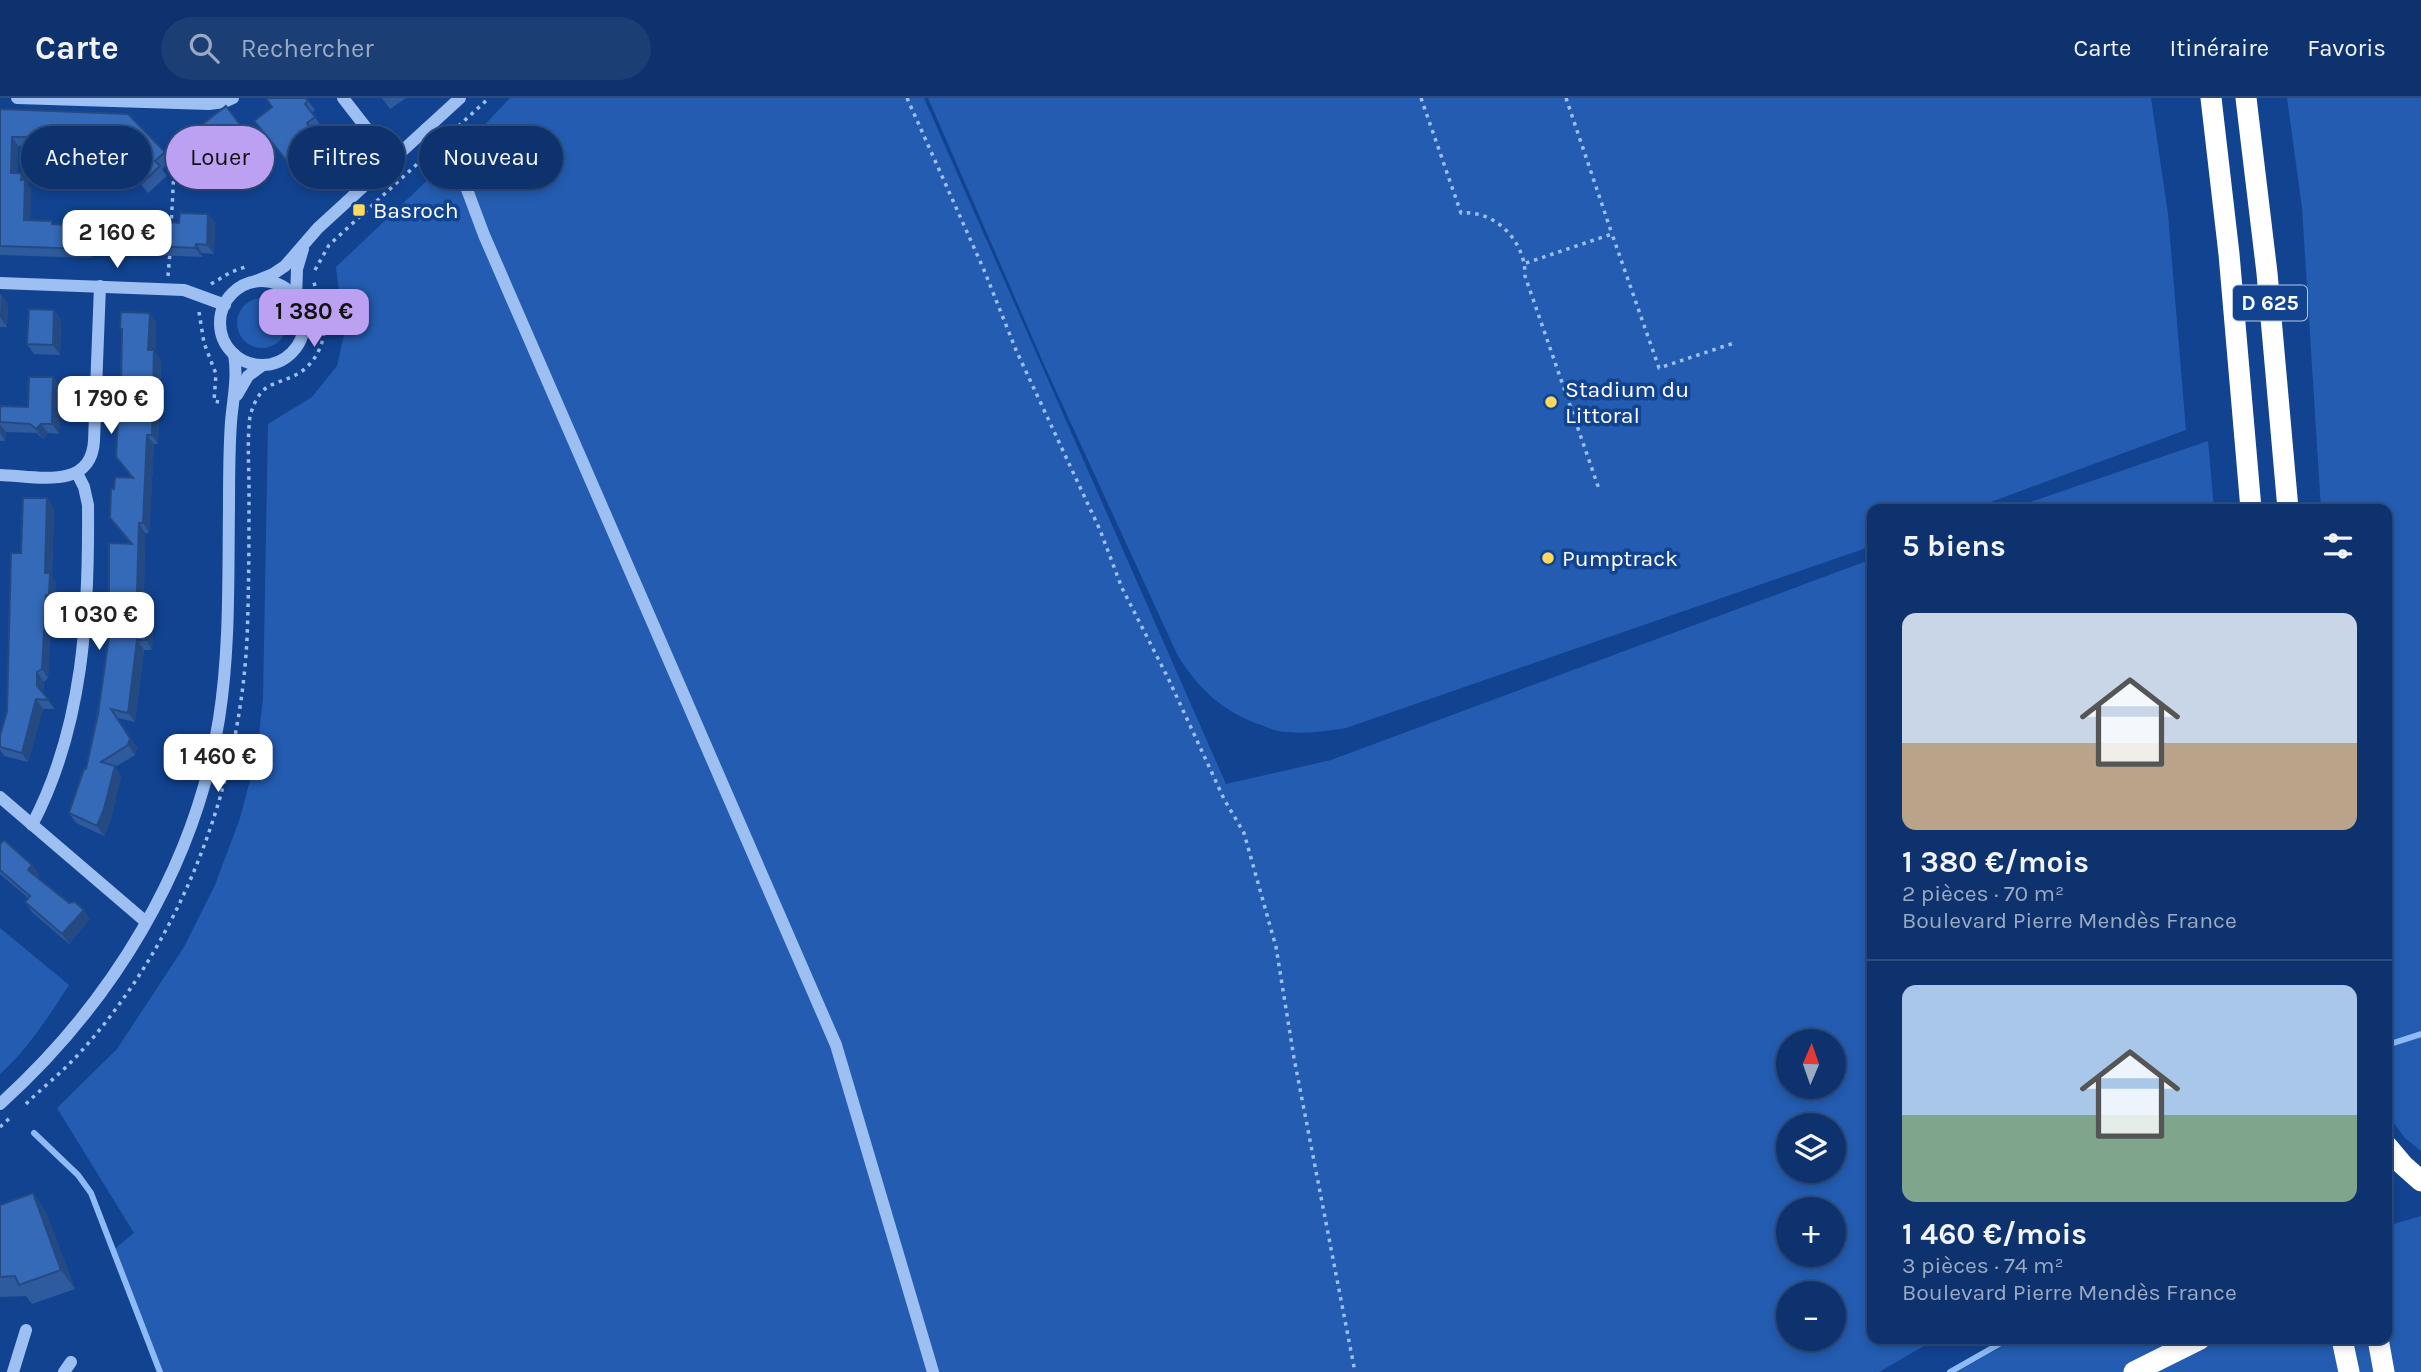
<!DOCTYPE html>
<html lang="fr">
<head>
<meta charset="utf-8">
<style>
  :root { --surface:#0d326d; --page:#1b3e75; --text:#f1f3f6; --muted:#9aaac2; --line:#2d4d80; --accent:#bca0f2 }
  body { margin:0; font-family:Karla,sans-serif; background:var(--page); color:var(--text); height:100vh; display:flex; flex-direction:column; font-size:26px; white-space:nowrap }
  * { box-sizing:border-box; margin:0 }
  p { font-size:23px; color:var(--muted) }
  .icon { flex:none; width:38px; height:38px; fill:none; stroke:currentColor; stroke-width:2; stroke-linecap:round; stroke-linejoin:round }
  .map { position:relative; flex:1; overflow:hidden }
  .side { position:absolute; left:1867px; top:406px; width:525px; height:840px; display:flex; flex-direction:column; background:var(--surface); border-radius:14px; box-shadow:0 4px 10px #0003,0 0 0 2px var(--line) }
  .side>* { flex:none }
  .banner { position:absolute; left:21px; top:28px; width:665px; height:63px; display:flex; gap:14px }
  .needle { width:46px; rotate:2deg }
  .buttons { position:absolute; left:1776px; top:931px; display:grid; gap:14px }
  .buttons a { display:grid; place-items:center; width:70px; height:70px; border-radius:50%; background:var(--surface); box-shadow:0 4px 10px #0003,0 0 0 2px var(--line); font-size:35px }
  .price { position:absolute; translate:-50% -60px; padding:0 16px; border-radius:14px; background:#fff; color:#222; font-size:23px; line-height:46px; filter:drop-shadow(0 2px 4px #0008) }
  .price::after { content:''; position:absolute; left:50%; top:42px; width:21px; height:16px; margin-left:-10px; background:inherit; clip-path:polygon(0 0,100% 0,50% 100%) }
  .price.active { background:var(--accent); color:#111 }
  ul { padding:0; list-style:none }
  li { display:grid; align-content:center; gap:14px; height:371px; padding:0 35px }
  li+li { border-top:2px solid var(--line) }
  li span { display:grid; place-items:center; height:217px; border-radius:14px; color:#555 }
  li>.icon { margin-inline-start:auto }
  span .icon { width:126px; height:126px; fill:#fffc; stroke-width:1 }
  li b { font-size:30px }
  h2 { display:flex; justify-content:space-between; align-items:center; height:84px; padding:0 35px; font-size:30px }
  .chip { padding:0 24px; border-radius:32px; background:var(--surface); box-shadow:0 4px 10px #0003,0 0 0 2px var(--line); font-size:24px; line-height:63px }
  .chip.active { background:var(--accent); color:#111 }
  header { display:flex; align-items:center; gap:42px; box-sizing:border-box; height:98px; padding:0 35px; background:var(--surface); border-bottom:2px solid var(--line) }
  header strong { font-size:33px }
  nav { display:flex; gap:38px; margin-inline-start:auto; font-size:24px }
  .search { width:490px; height:63px; background:var(--page); display:flex; align-items:center; gap:18px; box-sizing:border-box; padding:0 24px; border-radius:38px; color:var(--muted); font-size:26px }
  .map>svg:first-child { display:block }
</style>
</head>
<body>
<header>
<strong>Carte</strong>
<div class="search"><svg class="icon" aria-label="search" viewBox="0 0 24 24"><circle cx="10" cy="10" r="6"/><path d="M15 15l6 6"/></svg>Rechercher</div>
<nav><a>Carte</a><a>Itinéraire</a><a>Favoris</a></nav>
</header>
<div class="map">
<svg width="2421" height="1274" viewBox="0 0 2421 1274">
  <rect width="100%" height="100%" fill="#114391"/>
  <g fill="#235cb0" fill-rule="evenodd">
    <path d="M510,0H924L1226,686L1331,662L1872,461V1241H1936L1879,1274H161L112,1153L134,1135L57,1010L117,951L184,849L215,787L240,720L257,656L263,600L268,326L312,299L337,268L344,237L336,169L475,37ZM1788,943H1834V989H1788ZM1788,1027H1834V1073H1788ZM1788,1111H1834V1157H1788ZM1788,1195H1834V1241H1788Z"/>
    <path d="M928,0H2151L2168,116L2186,332L1972,411H1872V448L1346,630C1326,633 1307,636 1287,634C1278,634 1269,630 1261,627C1223,614 1197,590 1177,556L1046,271Z"/>
    <polygon points="2287,0 2421,0 2421,1053 2405,1040 2387,1016 2387,411 2321,411 2302,110"/>
    <circle cx="262" cy="225" r="25"/>
    <polygon points="2208,343 2214,411 2010,411"/>
    <path d="M0,830L69,887C48,919 29,950 0,976Z"/>
    <polygon points="2421,1118 2421,1274 1957,1274 2015,1241 2387,1241 2387,1128"/>
  </g>
  <g fill="none" stroke-linecap="round" stroke-linejoin="round">
    <g stroke="#8ebaf6" stroke-width="6">
      <polyline points="2387,947 2421,936"/>
      <polyline points="34,1035 78,1077 91,1095 160,1274"/>
      <polyline points="1950,1274 2008,1241"/>
    </g>
    <g stroke="#9dbff2" stroke-width="3.5" stroke-dasharray="3.5 5" stroke-linecap="butt">
      <polyline points="907,0 984,172 1016,252 1100,432 1122,490 1169,582 1224,701 1244,735 1276,849 1294,960 1355,1274"/>
      <path d="M1421,0L1461,115C1497,112 1526,145 1525,178L1599,391"/>
      <polyline points="1566,0 1612,136"/>
      <polyline points="452,34 489,0"/>
      <polyline points="171,129 175,54"/>
      <polyline points="1526,165 1612,136 1659,270 1734,245"/>
      <polyline points="315,172 329,147 428,56"/>
      <polyline points="168,178 170,154"/>
      <polyline points="211,186 231,174 248,168"/>
      <polyline points="199,214 204,245 216,276 214,303 219,304"/>
      <path d="M26,1006C42,990 60,976 76,959C180,846 239,693 247,541C249,491 249,442 249,392C249,368 247,343 250,318C253,308 257,297 266,290C273,285 283,283 291,279C310,272 323,252 324,232C326,216 317,199 314,184"/>
      <polyline points="0,1029 12,1018"/>
    </g>
    <g stroke="#9dbff2" stroke-width="12">
      <polyline points="17,0 209,6 224,4 233,0"/>
      <polyline points="343,0 392,63"/>
      <polyline points="426,31 456,62 484,137 836,947 933,1274"/>
      <circle cx="262" cy="225" r="42"/>
      <polyline points="253,184 273,176 285,168 318,130 460,0"/>
      <polyline points="0,185 184,192 225,207"/>
      <polyline points="296,201 297,171 303,151"/>
      <polyline points="237,297 248,278 263,267"/>
      <path d="M0,377C36,378 91,393 94,343L100,188"/>
      <polyline points="0,699 146,824"/>
      <path d="M32,727C84,628 89,516 88,407L84,389L77,375"/>
      <path d="M0,1006C111,906 195,770 219,621C230,551 228,480 229,409C229,381 229,352 231,324C233,300 238,280 234,256"/>
      <polyline points="13,1274 26,1232"/>
      <polyline points="64,1274 71,1264"/>
    </g>
    <g stroke="#fff" stroke-width="21">
      <polyline points="2211,0 2229,156 2251,411"/>
      <polyline points="2246,0 2267,175 2288,411"/>
      <polyline points="2387,1048 2403,1067 2421,1083"/>
      <polyline points="2342,1241 2349,1274"/>
      <polyline points="2378,1241 2384,1274"/>
      <polyline points="2134,1274 2200,1241"/>
    </g>
  </g>
  <g fill="#2e5b9e">
    <polygon points="306,0 315,12 312,15 321,28 314,34 320,43 316,46 328,64 303,83 254,23"/>
    <polygon points="382,0 406,0 390,11"/>
    <polygon points="226,8 251,42 205,74 182,42"/>
    <polygon points="0,11 165,54 171,63 162,71 167,78 148,95 111,49 18,48 17,75 22,75 28,84 28,87 31,91 30,122 54,126 86,128 179,125 208,116 215,125 214,156 202,155 202,159 92,154 92,160 0,157"/>
    <polygon points="0,196 8,205 7,229 0,229"/>
    <polygon points="54,212 61,222 60,257 34,256 27,246"/>
    <polygon points="150,215 156,225 155,254 161,262 158,346 154,346 149,435 145,435 144,494 154,504 152,552 144,552 135,624 118,620 137,650 135,657 115,669 121,678 111,721 104,738 76,725 69,715 86,671 130,445 110,420 114,391 132,380 116,359 123,321 124,294 121,290 122,234 120,231"/>
    <polygon points="53,279 60,289 59,336 48,335 43,341 37,335 6,334 5,343 0,343 0,308 28,309"/>
    <polygon points="47,400 54,410 52,478 56,485 56,507 52,507 48,580 44,584 43,596 55,611 43,611 28,664 4,658 0,652 0,638 7,613 21,455"/>
    <polygon points="0,746 32,767 39,777 37,779 90,821 69,846 32,814 25,804 28,800 0,776"/>
    <polygon points="33,1095 46,1114 75,1191 32,1206 26,1198 0,1199 0,1107"/>
  </g>
  <g fill="#254a81">
    <polygon points="12,39 18,48 17,84 11,75"/>
    <polygon points="22,75 28,84 28,87 31,91 30,131 24,122"/>
    <polygon points="208,116 215,125 214,156 207,147"/>
    <polygon points="85,145 92,154 92,160 85,151"/>
    <polygon points="196,146 202,155 202,159 195,150"/>
    <polygon points="1,196 8,205 7,229 0,219"/>
    <polygon points="54,212 61,222 60,257 53,247"/>
    <polygon points="150,215 156,225 155,254 161,262 158,346 152,337 148,252"/>
    <polygon points="53,279 60,289 59,336 52,326"/>
    <polygon points="0,326 6,334 5,343 0,335"/>
    <polygon points="41,326 48,335 43,341 36,331"/>
    <polygon points="147,337 154,346 149,435 143,425"/>
    <polygon points="47,400 54,410 52,478 56,485 56,507 49,497 45,475"/>
    <polygon points="139,425 145,435 144,504 137,494"/>
    <polygon points="147,494 154,504 152,552 146,542"/>
    <polygon points="46,497 52,507 48,580 42,571"/>
    <polygon points="137,542 144,552 135,624 128,615"/>
    <polygon points="37,574 44,584 43,598 37,588"/>
    <polygon points="36,601 43,611 28,664 22,655"/>
    <polygon points="118,620 137,650 135,657 128,647"/>
    <polygon points="115,668 121,678 111,721 104,738 97,728"/>
    <polygon points="32,767 39,777 34,782 28,772"/>
    <polygon points="84,812 90,821 69,846 62,836"/>
    <polygon points="33,1095 46,1114 75,1191 61,1172"/>
  </g>
  <g fill="#356ab8" stroke="#254a81" stroke-width="2">
    <polygon points="266,0 306,0 308,3 305,6 315,19 307,25 313,34 309,37 322,54 296,74 254,23 272,9"/>
    <polygon points="226,8 244,32 198,64 182,42"/>
    <polygon points="0,11 128,16 165,54 155,63 160,68 141,86 105,39 12,39 11,75 22,75 21,82 25,82 24,122 52,123 52,126 86,128 86,120 179,125 180,115 208,116 207,147 196,146 195,150 85,145 85,151 0,148"/>
    <polygon points="29,211 54,212 53,247 27,246"/>
    <polygon points="121,214 150,215 148,252 154,252 152,337 147,337 143,425 139,425 137,494 147,494 146,542 137,542 128,615 111,611 130,640 128,647 101,664 115,668 104,711 97,728 69,715 84,671 86,671 98,616 109,538 109,445 132,446 110,420 111,391 114,391 115,379 133,380 116,359 118,321 123,321 124,290 121,290 122,231 120,231"/>
    <polygon points="29,279 53,279 52,326 41,326 36,331 30,326 0,324 0,308 28,309"/>
    <polygon points="23,400 47,400 45,475 50,475 49,497 46,497 42,571 37,574 37,588 49,602 36,601 22,655 0,649 0,638 7,613 11,455 21,455"/>
    <polygon points="4,742 32,767 28,772 69,805 75,804 84,812 62,836 25,804 30,798 0,772 0,746"/>
    <polygon points="33,1095 61,1172 19,1187 15,1178 0,1179 0,1107"/>
  </g>
  <g fill="#ffd85e" stroke="#114391" stroke-width="2.5">
    <rect x="352" y="105" width="14" height="14" rx="3.5"/>
    <circle cx="1551" cy="304" r="7"/>
    <circle cx="1548" cy="460" r="7"/>
  </g>
  <g text-anchor="middle" dominant-baseline="central" stroke-width="7" stroke-linejoin="round" paint-order="stroke">
    <rect fill="#114391" stroke="#b8c7de" stroke-width="2" x="2233" y="187.5" width="74" height="35" rx="5"/>
    <g font-size="21" font-weight="bold" fill="#fff">
      <text x="2270" y="205">D 625</text>
    </g>
    <g font-size="23" fill="#fff" stroke="#114391" text-anchor="start">
      <text x="373" y="112">Basroch</text>
      <text x="1565" y="291">Stadium du<tspan x="1565" dy="26">Littoral</tspan></text>
      <text x="1562" y="460">Pumptrack</text>
    </g>
  </g>
</svg>
<div class="buttons">
<a><svg class="needle" viewBox="-14 -14 28 28"><path d="M0-13l5 13h-10z" fill="#e53935"/><path d="M0 13l5-13h-10z" fill="#9aaac2"/></svg></a>
<a><svg class="icon" aria-label="layers" viewBox="0 0 24 24"><path d="M12 4l9 5-9 5-9-5zM3 14l9 5 9-5"/></svg></a>
<a>+</a>
<a>−</a>
</div>
<b class="price" style="left:117px;top:172px">2 160 €</b>
<b class="price active" style="left:314px;top:251px">1 380 €</b>
<b class="price" style="left:111px;top:338px">1 790 €</b>
<b class="price" style="left:99px;top:554px">1 030 €</b>
<b class="price" style="left:218px;top:696px">1 460 €</b>
<div class="banner">
<a class="chip">Acheter</a>
<a class="chip active">Louer</a>
<a class="chip">Filtres</a>
<a class="chip">Nouveau</a>
</div>
<section class="side">
<h2>5 biens<svg class="icon" aria-label="filters" viewBox="0 0 24 24"><path d="M4 7h16M4 17h16"/><circle cx="9" cy="7" r="2"/><circle cx="15" cy="17" r="2"/></svg></h2>
<ul>
<li><span style="background:linear-gradient(#c9d6e8 60%,#b9a48a 0)"><svg class="icon" aria-label="home" viewBox="0 0 24 24"><path d="M3 11l9-7 9 7M6 9v11h12V9"/></svg></span><div><b>1 380 €/mois</b><p>2 pièces · 70 m²</p><p>Boulevard Pierre Mendès France</p></div></li>
<li><span style="background:linear-gradient(#a9c7e8 60%,#7fa58c 0)"><svg class="icon" aria-label="home" viewBox="0 0 24 24"><path d="M3 11l9-7 9 7M6 9v11h12V9"/></svg></span><div><b>1 460 €/mois</b><p>3 pièces · 74 m²</p><p>Boulevard Pierre Mendès France</p></div></li>
</ul>
</section>
</div>
</body>
</html>
